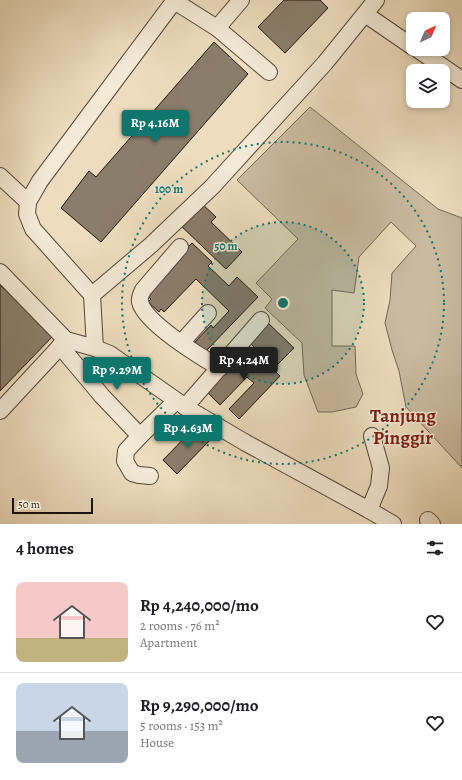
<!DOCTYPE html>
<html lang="en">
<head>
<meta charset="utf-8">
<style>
  :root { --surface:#fff; --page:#f2f2f2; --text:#202124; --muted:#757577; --line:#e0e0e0; --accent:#0f766e }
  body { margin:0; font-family:Alegreya,serif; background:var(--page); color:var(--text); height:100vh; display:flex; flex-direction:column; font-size:15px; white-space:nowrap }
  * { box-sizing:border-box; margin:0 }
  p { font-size:13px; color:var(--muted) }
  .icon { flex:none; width:22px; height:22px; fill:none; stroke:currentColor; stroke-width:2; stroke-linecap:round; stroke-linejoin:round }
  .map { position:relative; height:524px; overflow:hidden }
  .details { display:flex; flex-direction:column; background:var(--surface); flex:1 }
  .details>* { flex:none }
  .needle { width:26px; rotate:44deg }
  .tools { position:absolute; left:406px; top:12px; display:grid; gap:8px }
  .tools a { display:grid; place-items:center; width:44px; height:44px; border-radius:8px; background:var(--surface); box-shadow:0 2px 6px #0003; font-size:20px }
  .scale { position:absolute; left:12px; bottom:10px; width:81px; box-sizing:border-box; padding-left:4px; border:2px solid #1e140e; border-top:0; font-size:11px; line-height:14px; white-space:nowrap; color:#1e140e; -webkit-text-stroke:3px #f3e9d5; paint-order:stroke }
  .price { position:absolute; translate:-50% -34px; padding:0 9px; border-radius:4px; background:var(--accent); color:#fff; font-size:13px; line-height:26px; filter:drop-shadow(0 1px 2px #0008) }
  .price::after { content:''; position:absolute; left:50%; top:24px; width:12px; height:9px; margin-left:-6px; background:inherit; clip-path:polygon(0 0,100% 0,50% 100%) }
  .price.current { background:#222; color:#fff }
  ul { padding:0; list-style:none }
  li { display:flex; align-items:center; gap:12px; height:100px; padding:0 16px }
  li+li { border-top:1px solid var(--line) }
  li span { display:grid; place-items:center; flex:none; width:112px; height:80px; border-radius:8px; color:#555 }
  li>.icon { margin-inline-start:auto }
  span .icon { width:48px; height:48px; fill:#fffc; stroke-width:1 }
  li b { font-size:17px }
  h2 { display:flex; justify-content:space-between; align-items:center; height:48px; padding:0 16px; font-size:17px }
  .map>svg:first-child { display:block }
</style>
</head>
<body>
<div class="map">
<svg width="462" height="524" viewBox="0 0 462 524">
  <rect width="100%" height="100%" fill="#edddbe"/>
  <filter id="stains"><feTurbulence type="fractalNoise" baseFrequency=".005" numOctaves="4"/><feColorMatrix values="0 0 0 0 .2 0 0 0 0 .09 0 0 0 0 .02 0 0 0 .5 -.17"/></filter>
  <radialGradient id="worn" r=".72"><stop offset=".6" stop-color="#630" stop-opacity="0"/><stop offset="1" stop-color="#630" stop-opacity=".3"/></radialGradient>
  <polygon fill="#cabba0" stroke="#746857" points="310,107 438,209 462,218 462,468 406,407 399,371 392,350 385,323 390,300 392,273 416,246 391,222 359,257 354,293 332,290 332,346 355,346 356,374 363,394 356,407 332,412 318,412 304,375 302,343 265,308 272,299 256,283 298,239 237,180"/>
  <g fill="#8a7d6a" stroke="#1e140e">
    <polygon points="284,0 320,0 328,8 285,53 258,27"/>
    <polygon points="214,42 248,74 101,242 61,208 89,171 96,177"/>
    <polygon points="199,201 216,217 211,222 242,252 226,269 178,223"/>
    <polygon points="192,243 212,262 208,266 229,286 237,277 258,297 205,352 195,342 211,325 213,328 229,311 196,279 164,312 161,309 159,312 148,302 151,299 144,293"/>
    <polygon points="0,285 53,336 0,391"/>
    <polygon points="266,321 294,348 275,367 247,340"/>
    <polygon points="249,346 280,376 239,419 229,409 254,383 247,377 220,405 206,391"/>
    <polygon points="198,424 212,438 177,474 163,460"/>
  </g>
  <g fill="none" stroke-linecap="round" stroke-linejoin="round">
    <g stroke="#52463a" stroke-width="18">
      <g id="minor">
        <polyline points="174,1 217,28 269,72"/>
        <polyline points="365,14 413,47"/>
        <polyline points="217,28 241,0"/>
        <polyline points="417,49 462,80"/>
        <polyline points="0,176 28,202"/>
        <path d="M180,247L143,290C141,294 139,298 140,302C145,323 201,357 220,368"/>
        <polyline points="0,272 66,340 95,348 110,354 190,410 246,443 369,510 393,524"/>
        <polyline points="92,295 33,229 27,214 28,202 40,181 175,0"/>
        <polyline points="181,343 208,313"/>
        <polyline points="60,346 102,396 140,436 176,401"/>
        <polyline points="95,348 92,295 151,245 212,187 325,63 376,0"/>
        <polyline points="185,407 261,320"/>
        <polyline points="0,411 66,340"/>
        <polyline points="140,436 126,451 125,461 132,473 139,475 150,476"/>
        <polyline points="369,510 379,486 381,468 372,436"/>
        <polyline points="428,520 432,524"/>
      </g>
    </g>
    <use href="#minor" stroke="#f3e9d5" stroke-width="16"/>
  </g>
  <circle cx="283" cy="303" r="81" fill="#0f766e" fill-opacity=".12"/>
  <g fill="none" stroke="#0f766e" stroke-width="2" stroke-dasharray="2 4">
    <circle cx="283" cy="303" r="81"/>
    <circle cx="283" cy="303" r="161"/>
  </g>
  <g text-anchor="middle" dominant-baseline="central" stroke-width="3" stroke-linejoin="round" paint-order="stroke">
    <g font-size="19" font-weight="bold" fill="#7a1f14" stroke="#f3e9d5">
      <text x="403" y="416">Tanjung<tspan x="403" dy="22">Pinggir</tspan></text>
    </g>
  </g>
  <circle cx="283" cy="303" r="6" fill="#0f766e" stroke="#f3e9d5" stroke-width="2"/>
  <g font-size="12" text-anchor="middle" font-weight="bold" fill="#0f766e" stroke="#f3e9d5" stroke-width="3" stroke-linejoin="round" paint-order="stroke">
    <text x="169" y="193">100 m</text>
    <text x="226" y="250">50 m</text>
  </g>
  <rect width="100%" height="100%" filter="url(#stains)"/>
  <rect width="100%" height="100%" fill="url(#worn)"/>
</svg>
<div class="tools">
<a><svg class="needle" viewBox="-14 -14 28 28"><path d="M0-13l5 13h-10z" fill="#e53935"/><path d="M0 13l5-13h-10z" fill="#757577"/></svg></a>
<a><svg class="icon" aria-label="layers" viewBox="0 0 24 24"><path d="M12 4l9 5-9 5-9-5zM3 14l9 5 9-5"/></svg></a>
</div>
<div class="scale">50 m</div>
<b class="price" style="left:155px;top:144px">Rp 4.16M</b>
<b class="price current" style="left:244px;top:381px">Rp 4.24M</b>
<b class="price" style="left:117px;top:391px">Rp 9.29M</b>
<b class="price" style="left:188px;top:449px">Rp 4.63M</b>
</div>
<section class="details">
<h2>4 homes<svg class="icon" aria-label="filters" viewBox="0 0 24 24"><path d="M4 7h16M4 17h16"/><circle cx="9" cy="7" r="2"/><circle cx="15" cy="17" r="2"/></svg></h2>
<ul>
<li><span style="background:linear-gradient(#f6c9c9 70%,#c2b280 0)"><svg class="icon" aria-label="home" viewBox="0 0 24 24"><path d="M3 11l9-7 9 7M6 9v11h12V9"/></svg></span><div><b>Rp 4,240,000/mo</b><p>2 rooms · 76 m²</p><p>Apartment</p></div><svg class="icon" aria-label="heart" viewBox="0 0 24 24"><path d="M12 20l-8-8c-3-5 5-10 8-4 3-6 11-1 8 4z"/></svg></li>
<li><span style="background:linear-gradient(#c9d6e8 60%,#9aa5b1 0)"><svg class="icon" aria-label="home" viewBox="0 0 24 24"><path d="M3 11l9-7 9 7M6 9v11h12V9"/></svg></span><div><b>Rp 9,290,000/mo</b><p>5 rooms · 153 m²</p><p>House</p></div><svg class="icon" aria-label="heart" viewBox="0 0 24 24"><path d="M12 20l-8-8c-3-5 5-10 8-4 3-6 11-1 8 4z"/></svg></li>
</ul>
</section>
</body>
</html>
